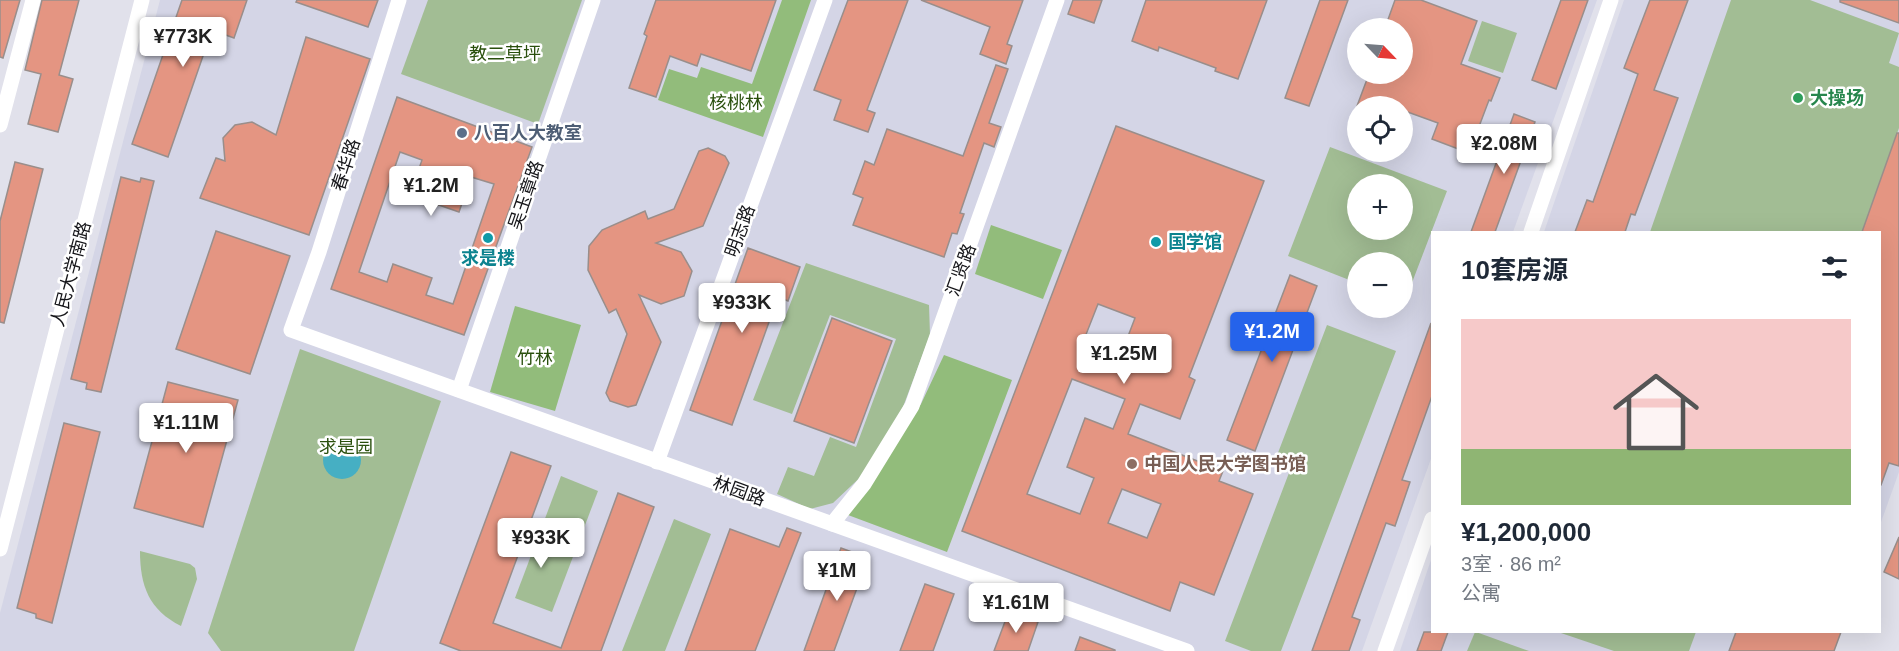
<!DOCTYPE html>
<html lang="zh">
<head>
<meta charset="utf-8">
<style>
  :root { --surface:#fff; --page:#f6f6f7; --text:#1f2937; --muted:#747a83; --accent:#2563eb }
  body { margin:0; font-family:Helvetica,"Noto Sans SC",sans-serif; background:var(--page); color:var(--text); height:100vh; display:flex; flex-direction:column; font-size:22px; white-space:nowrap }
  * { box-sizing:border-box; margin:0 }
  p { font-size:20px; color:var(--muted) }
  .icon { flex:none; width:33px; height:33px; fill:none; stroke:currentColor; stroke-width:2; stroke-linecap:round; stroke-linejoin:round }
  .map { position:relative; flex:1; overflow:hidden }
  .details { position:absolute; left:1431px; top:231px; width:450px; height:402px; display:flex; flex-direction:column; background:var(--surface); border-radius:0px; box-shadow:0 6px 24px #0002 }
  .details>* { flex:none }
  .needle { width:39px; rotate:115deg }
  .tools { position:absolute; left:1347px; top:18px; display:grid; gap:12px }
  .tools a { display:grid; place-items:center; width:66px; height:66px; border-radius:50%; background:var(--surface); box-shadow:0 6px 24px #0002; font-size:30px }
  .price { position:absolute; translate:-50% -51px; padding:0 14px; border-radius:6px; background:#fff; color:#222; font-size:20px; line-height:39px; filter:drop-shadow(0 2px 3px #0008) }
  .price::after { content:''; position:absolute; left:50%; top:36px; width:18px; height:14px; margin-left:-9px; background:inherit; clip-path:polygon(0 0,100% 0,50% 100%) }
  .price.selected { background:var(--accent); color:#fff }
  ul { padding:0; list-style:none }
  li { display:grid; align-content:center; gap:12px; height:318px; padding:0 30px }
  li span { display:grid; place-items:center; height:186px; border-radius:0px; color:#555 }
  li>.icon { margin-inline-start:auto }
  span .icon { width:108px; height:108px; fill:#fffc; stroke-width:1 }
  li b { font-size:26px }
  h2 { display:flex; justify-content:space-between; align-items:center; height:72px; padding:0 30px; font-size:26px }
  .map>svg:first-child { display:block }
</style>
</head>
<body>
<div class="map">
<svg width="1899" height="651" viewBox="0 0 1899 651">
  <rect width="100%" height="100%" fill="#e1e1eb"/>
  <g fill="#d4d5e6" fill-rule="evenodd">
    <path d="M160,0H1597L1513,232H1432V456L1362,651H0V613ZM1358,28H1402V74H1358ZM1358,106H1402V152H1358ZM1358,184H1402V230H1358ZM1358,262H1402V308H1358Z"/>
    <polygon points="1624,0 1899,0 1899,472 1880,525 1880,232 1544,232"/>
    <polygon points="1432,557 1432,632 1841,632 1834,651 1400,651"/>
  </g>
  <g fill="#a2bd94" fill-rule="evenodd">
    <polygon points="428,0 582,0 538,124 401,74"/>
    <polygon points="1731,0 1810,0 1899,33 1889,63 1899,67 1899,128 1862,232 1650,232"/>
    <polygon points="1482,21 1517,33 1503,73 1468,61"/>
    <path d="M1330,147L1447,191L1405,301L1403,300L1402,262H1358L1357,283L1288,256ZM1358,184H1402V230H1358Z"/>
    <polygon points="806,263 929,305 930,335 903,407 868,470 833,503 810,509 777,494 788,467 814,476 830,437 856,447 896,339 830,315 792,414 753,400"/>
    <polygon points="1327,325 1396,351 1281,651 1251,651 1225,641 1292,465 1276,458"/>
    <polygon points="300,349 441,401 354,651 221,651 208,633"/>
    <polygon points="561,476 598,491 552,612 515,598"/>
    <polygon points="674,519 711,534 665,651 622,651"/>
    <path d="M140,551L190,564L195,568L197,579L181,626C149,610 140,586 140,551Z"/>
    <polygon points="1475,632 1476,632 1529,651 1467,651"/>
    <polygon points="1558,632 1696,632 1689,651 1614,651"/>
  </g>
  <g fill="#92bc7b">
    <polygon points="782,0 811,0 763,137 658,100 669,69 697,78 701,67 752,84"/>
    <polygon points="991,225 1062,250 1043,299 975,274"/>
    <polygon points="515,306 581,325 555,411 490,392"/>
    <polygon points="944,355 1012,380 947,552 848,515 921,404"/>
  </g>
  <circle fill="#46afc3" cx="342" cy="460" r="19"/>
  <g fill="#e49582" stroke="#998e8b" stroke-width="1.5" fill-rule="evenodd">
    <polygon points="0,0 20,0 3,58 0,57"/>
    <polygon points="42,0 79,0 59,75 73,79 58,132 28,124 41,74 25,70"/>
    <polygon points="182,0 247,0 234,38 212,30 168,157 132,144"/>
    <polygon points="297,0 378,0 368,27 296,2"/>
    <polygon points="656,0 776,0 751,71 701,54 697,66 670,56 656,97 629,88 647,36 644,34"/>
    <polygon points="848,0 908,0 867,110 875,113 868,132 834,120 841,100 814,90"/>
    <polygon points="921,0 1023,0 1007,44 1012,46 1006,64 980,54 990,27"/>
    <polygon points="1073,0 1102,0 1094,23 1068,14"/>
    <polygon points="1146,0 1267,0 1238,79 1215,71 1216,68 1159,47 1158,51 1132,41"/>
    <polygon points="1320,0 1348,0 1309,106 1285,98"/>
    <polygon points="1395,0 1421,0 1477,21 1461,64 1500,78 1491,101 1489,100 1469,153 1432,139 1438,123 1402,110 1402,106 1389,105 1388,106 1357,106 1369,74 1402,74 1402,28 1385,28"/>
    <polygon points="1561,0 1588,0 1556,89 1532,80"/>
    <polygon points="1650,0 1688,0 1654,90 1678,98 1635,215 1631,214 1625,232 1575,232 1587,200 1593,202 1638,74 1624,68"/>
    <polygon points="1840,0 1899,0 1899,23 1840,2"/>
    <polygon points="306,37 370,59 309,235 200,198 216,158 225,161 223,138 235,125 252,122 276,135"/>
    <polygon points="996,65 1008,69 989,123 1001,127 994,147 984,143 960,213 964,214 960,225 957,234 952,233 944,257 853,225 863,198 853,194 865,161 874,165 887,129 963,156"/>
    <path d="M397,97L532,147L464,335L331,289ZM400,152L422,160L410,195L459,212L471,177L494,184L453,304L426,295L432,278L393,264L387,282L359,272Z"/>
    <polygon points="1514,114 1535,122 1495,232 1471,232"/>
    <path d="M1116,126L1264,181L1189,377L1195,380L1180,419L1140,404L1128,434L1223,471L1219,481L1253,494L1214,595L1180,582L1170,611L962,531ZM1098,304L1135,318L1122,352L1085,337ZM1072,379L1125,399L1113,429L1085,418L1067,467L1094,478L1080,514L1027,494ZM1122,489L1161,504L1147,538L1108,523Z"/>
    <polygon points="1897,133 1899,133 1899,466 1889,463 1881,485 1880,485 1880,232 1862,232"/>
    <polygon points="708,148 725,156 729,163 703,226 656,243 681,252 692,271 684,296 661,304 639,295 661,342 636,405 628,407 610,401 606,393 627,334 616,309 609,313 588,270 589,246 602,230 645,211 648,219 674,209 699,151"/>
    <polygon points="15,162 43,169 4,323 0,322 0,221"/>
    <polygon points="121,177 140,182 141,178 154,181 101,392 86,389 87,383 71,379"/>
    <polygon points="216,231 290,256 250,374 176,349"/>
    <polygon points="748,248 800,267 788,301 778,297 732,425 690,410"/>
    <polygon points="1290,275 1317,286 1255,451 1227,440"/>
    <polygon points="832,318 892,341 854,443 794,421"/>
    <polygon points="1431,323 1432,396 1402,480 1410,482 1395,526 1386,523 1352,617 1360,620 1349,651 1312,651"/>
    <polygon points="168,382 238,400 203,527 134,508"/>
    <polygon points="64,423 100,432 52,623 36,618 36,614 17,608"/>
    <polygon points="511,452 551,466 493,623 561,648 618,493 654,507 601,651 461,651 440,643"/>
    <polygon points="787,528 801,533 755,651 685,651 730,529 779,547"/>
    <polygon points="1899,537 1899,579 1884,572"/>
    <polygon points="841,548 868,558 834,651 804,651"/>
    <polygon points="925,584 954,594 933,651 900,651"/>
    <polygon points="1009,611 1038,622 1028,651 994,651"/>
    <polygon points="1424,632 1448,632 1441,651 1417,651"/>
    <polygon points="1736,632 1841,632 1834,651 1729,651"/>
    <polygon points="1080,637 1115,650 1115,651 1075,651"/>
  </g>
  <g fill="none" stroke-linecap="round" stroke-linejoin="round">
    <g stroke="#fff" stroke-width="15">
      <polyline points="399,0 319,252 291,330 1187,651"/>
      <polyline points="0,125 33,0"/>
      <polyline points="1531,232 1611,0"/>
      <polyline points="459,390 593,0"/>
      <polyline points="657,462 825,0"/>
      <polyline points="832,524 864,484 912,406 1057,0"/>
      <polyline points="0,549 142,0"/>
      <polyline points="1385,651 1432,519"/>
    </g>
  </g>
  <circle fill="#2e9e5b" stroke="#fff" stroke-width="2" cx="1798" cy="98" r="6"/>
  <circle fill="#5c6f8a" stroke="#fff" stroke-width="2" cx="462" cy="133" r="6"/>
  <g fill="#0f9aa8" stroke="#fff" stroke-width="2">
    <circle cx="488" cy="238" r="6"/>
    <circle cx="1156" cy="242" r="6"/>
  </g>
  <circle fill="#8d6e63" stroke="#fff" stroke-width="2" cx="1132" cy="464" r="6"/>
  <g text-anchor="middle" dominant-baseline="central" stroke-width="5" stroke-linejoin="round" paint-order="stroke">
    <g font-size="18" fill="#2a500d" stroke="#fff">
      <text x="505" y="54">教二草坪</text>
      <text x="736" y="103">核桃林</text>
      <text x="535" y="358">竹林</text>
      <text x="346" y="447">求是园</text>
    </g>
    <g font-size="18" font-weight="bold" fill="#27864d" stroke="#fff" text-anchor="start">
      <text x="1810" y="98">大操场</text>
    </g>
    <g font-size="18" font-weight="bold" fill="#4e5e75" stroke="#fff" text-anchor="start">
      <text x="474" y="133">八百人大教室</text>
    </g>
    <g font-size="18" fill="#151519" stroke="#fff">
      <text transform="translate(346 165) rotate(-72)">春华路</text>
      <text transform="translate(526 195) rotate(-71)">吴玉章路</text>
      <text transform="translate(740 231) rotate(-70)">明志路</text>
      <text transform="translate(961 270) rotate(-70)">汇贤路</text>
      <text transform="translate(71 274) rotate(-75)">人民大学南路</text>
      <text transform="translate(739 491) rotate(20)">林园路</text>
    </g>
    <g font-size="18" font-weight="bold" fill="#0d838f" stroke="#fff" text-anchor="start">
      <text x="1168" y="242">国学馆</text>
      <text x="488" y="258" text-anchor="middle">求是楼</text>
    </g>
    <g font-size="18" font-weight="bold" fill="#785e54" stroke="#fff" text-anchor="start">
      <text x="1144" y="464">中国人民大学图书馆</text>
    </g>
  </g>
</svg>
<div class="tools">
<a><svg class="needle" viewBox="-14 -14 28 28"><path d="M0-13l5 13h-10z" fill="#e53935"/><path d="M0 13l5-13h-10z" fill="#747a83"/></svg></a>
<a><svg class="icon" aria-label="locate" viewBox="0 0 24 24"><circle cx="12" cy="12" r="6"/><path d="M12 2v4M12 18v4M2 12h4M18 12h4"/></svg></a>
<a>+</a>
<a>−</a>
</div>
<b class="price" style="left:183px;top:68px">¥773K</b>
<b class="price" style="left:1504px;top:175px">¥2.08M</b>
<b class="price" style="left:431px;top:217px">¥1.2M</b>
<b class="price" style="left:742px;top:334px">¥933K</b>
<b class="price selected" style="left:1272px;top:363px">¥1.2M</b>
<b class="price" style="left:1124px;top:385px">¥1.25M</b>
<b class="price" style="left:186px;top:454px">¥1.11M</b>
<b class="price" style="left:541px;top:569px">¥933K</b>
<b class="price" style="left:837px;top:602px">¥1M</b>
<b class="price" style="left:1016px;top:634px">¥1.61M</b>
<section class="details">
<h2>10套房源<svg class="icon" aria-label="filters" viewBox="0 0 24 24"><path d="M4 7h16M4 17h16"/><circle cx="9" cy="7" r="2"/><circle cx="15" cy="17" r="2"/></svg></h2>
<ul>
<li><span style="background:linear-gradient(#f6c9c9 70%,#8fb573 0)"><svg class="icon" aria-label="home" viewBox="0 0 24 24"><path d="M3 11l9-7 9 7M6 9v11h12V9"/></svg></span><div><b>¥1,200,000</b><p>3室 · 86 m²</p><p>公寓</p></div></li>
</ul>
</section>
</div>
</body>
</html>
